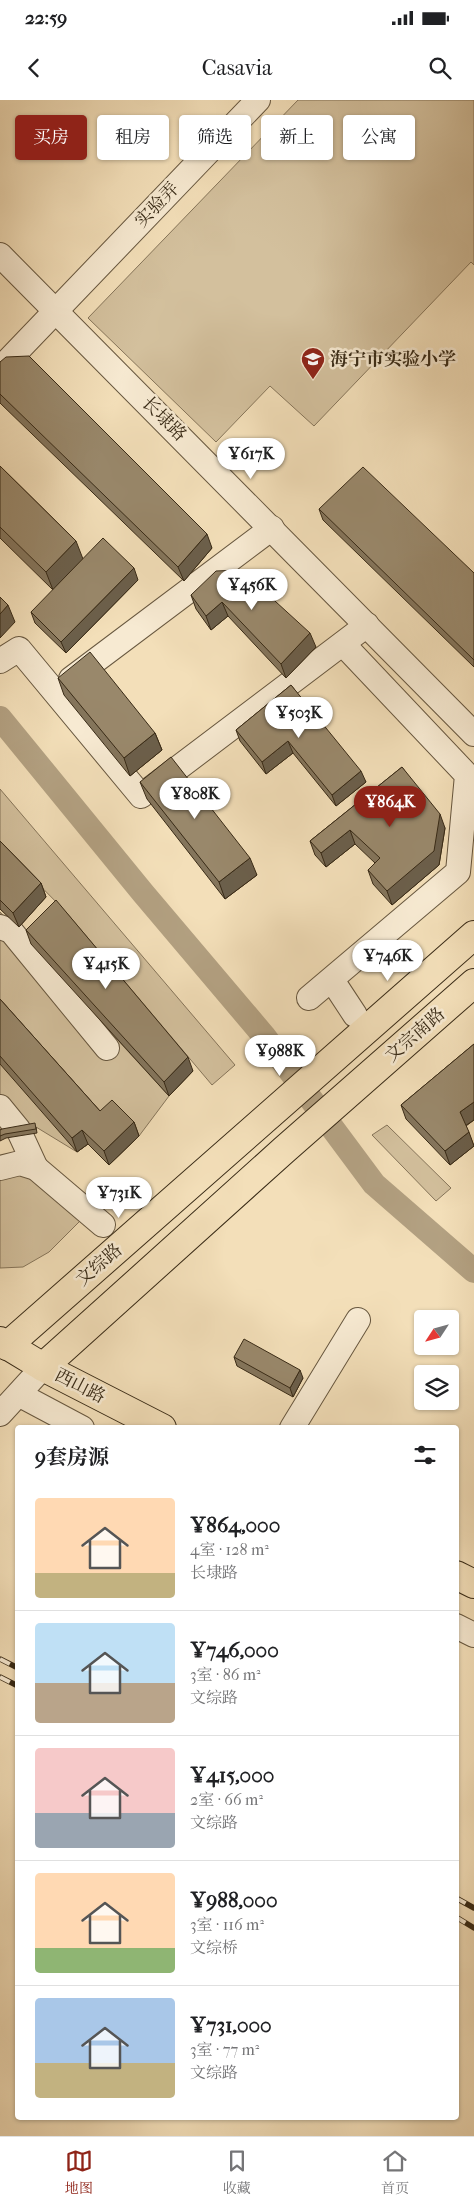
<!DOCTYPE html>
<html lang="zh">
<head>
<meta charset="utf-8">
<style>
  :root { --surface:#fff; --page:#f6f6f6; --text:#202124; --muted:#757577; --line:#e0e0e0; --accent:#8f2418 }
  body { margin:0; font-family:"IM FELL French Canon","Noto Serif SC",serif; background:var(--page); color:var(--text); height:100vh; display:flex; flex-direction:column; font-size:19px; white-space:nowrap }
  * { box-sizing:border-box; margin:0 }
  p { font-size:16px; color:var(--muted) }
  .icon { flex:none; width:28px; height:28px; fill:none; stroke:currentColor; stroke-width:2; stroke-linecap:round; stroke-linejoin:round }
  .map { position:relative; flex:1; overflow:hidden }
  .side { position:absolute; left:15px; top:1325px; width:444px; height:695px; display:flex; flex-direction:column; background:var(--surface); border-radius:5px; box-shadow:0 1px 4px #0004 }
  .side>* { flex:none }
  .hud { position:absolute; left:15px; top:15px; width:445px; height:45px; display:flex; gap:10px }
  .needle { width:32px; rotate:234deg }
  .controls { position:absolute; left:414px; top:1210px; display:grid; gap:10px }
  .controls a { display:grid; place-items:center; width:45px; height:45px; border-radius:5px; background:var(--surface); box-shadow:0 1px 4px #0004; font-size:25px }
  .price { position:absolute; translate:-50% -42px; padding:0 11px; border-radius:18px; background:#fff; color:#222; font-size:16px; line-height:32px; filter:drop-shadow(0 1px 2px #0008) }
  .price::after { content:''; position:absolute; left:50%; top:30px; width:15px; height:11px; margin-left:-8px; background:inherit; clip-path:polygon(0 0,100% 0,50% 100%) }
  .price.current { background:var(--accent); color:#fff }
  ul { padding:0; list-style:none }
  li { display:flex; align-items:center; gap:15px; height:125px; padding:0 20px }
  li+li { border-top:1px solid var(--line) }
  li span { display:grid; place-items:center; flex:none; width:140px; height:100px; border-radius:5px; color:#555 }
  li>.icon { margin-inline-start:auto }
  span .icon { width:60px; height:60px; fill:#fffc; stroke-width:1 }
  li b { font-size:21px }
  h2 { display:flex; justify-content:space-between; align-items:center; height:60px; padding:0 20px; font-size:21px }
  .tag { padding:0 18px; border-radius:5px; background:var(--surface); box-shadow:0 1px 4px #0004; font-size:18px; line-height:45px }
  .tag.current { background:var(--accent); color:#fff }
  .status { display:flex; justify-content:space-between; align-items:center; height:35px; padding:0 25px; background:var(--surface); direction:ltr }
  .status svg { height:14px; fill:currentColor }
  header { display:flex; justify-content:space-between; align-items:center; height:65px; padding:0 20px; background:var(--surface); font-size:22px; font-weight:600 }
  .menu { display:flex; justify-content:space-around; align-items:center; height:70px; border-top:1px solid var(--line); background:var(--surface); font-size:14px; color:var(--muted) }
  .menu a { display:grid; justify-items:center; gap:2px }
  .menu .current { color:var(--accent) }
  .map>svg:first-child { display:block }
</style>
</head>
<body>
<div class="status"><b>22:59</b><svg viewBox="0 0 49 12"><path d="M0 12V9h3v3zM5 12V6h3v6zM10 12V3h3v9zM15 12V0h3v12zM26 1h20v11H26zM47 4h2v5h-2z"/></svg></div>
<header><svg class="icon" aria-label="back" viewBox="0 0 24 24"><path d="M15 5l-7 7 7 7"/></svg>Casavia<svg class="icon" aria-label="search" viewBox="0 0 24 24"><circle cx="10" cy="10" r="6"/><path d="M15 15l6 6"/></svg></header>
<div class="map">
<svg width="474" height="2036" viewBox="0 0 474 2036">
  <rect width="100%" height="100%" fill="#f3dfb9"/>
  <filter id="stains"><feTurbulence type="fractalNoise" baseFrequency=".004" numOctaves="4"/><feColorMatrix values="0 0 0 0 .2 0 0 0 0 .09 0 0 0 0 .02 0 0 0 .5 -.17"/></filter>
  <radialGradient id="worn" r=".72"><stop offset=".6" stop-color="#630" stop-opacity="0"/><stop offset="1" stop-color="#630" stop-opacity=".3"/></radialGradient>
  <g fill="#d3c09d" stroke="#86755a">
    <polygon points="298,0 474,0 474,165 471,162 314,326 270,286 216,342 88,218"/>
    <polygon points="0,689 235,965 212,985 66,812 0,745"/>
    <polygon points="0,812 169,996 139,1036 88,1044 77,1052 36,1027 0,1035"/>
    <polygon points="387,1025 451,1088 436,1101 372,1035"/>
    <polygon points="28,1075 83,1118 49,1152 23,1167 0,1168 0,1076"/>
  </g>
  <g fill="none" stroke-linecap="round" stroke-linejoin="round">
    <polyline stroke="#b3a182" stroke-width="24" points="0,618 143,793 264,936 374,1084 474,1171"/>
    <g stroke="#67573f" stroke-width="26">
      <g id="minor">
        <polyline points="0,155 474,634"/>
        <polyline points="0,269 258,0"/>
        <polyline points="0,561 19,549 141,696 367,525"/>
        <polyline points="71,579 272,428"/>
        <polyline points="0,827 11,831 107,948"/>
        <polyline points="332,880 355,915"/>
        <polyline points="309,898 458,772 467,675 343,544"/>
        <polyline points="0,1007 18,1029 36,1068"/>
        <polyline points="0,1068 20,1063 36,1068 103,1125"/>
        <polyline points="20,1295 82,1328"/>
        <polyline points="0,1314 43,1267"/>
        <polyline points="292,1328 358,1220"/>
        <polyline points="456,1526 474,1535"/>
      </g>
    </g>
    <g stroke="#382a16" stroke-width="30">
      <g id="major">
        <polyline points="0,1241 43,1267 162,1328"/>
        <polyline points="7,1246 474,835"/>
        <polyline points="43,1267 284,1050 474,883"/>
        <polyline points="456,1475 474,1484"/>
      </g>
    </g>
    <use href="#minor" stroke="#f7ead2" stroke-width="24"/>
    <use href="#major" stroke="#f3dfb9" stroke-width="28"/>
    <g stroke="#382a16" stroke-width="5.5">
      <g id="rail">
        <polyline points="0,1559 18,1568"/>
        <polyline points="0,1577 18,1586"/>
        <polyline points="456,1798 474,1808"/>
        <polyline points="456,1817 474,1828"/>
      </g>
    </g>
    <use href="#rail" stroke="#f7ead2" stroke-width="4" stroke-dasharray="11" stroke-linecap="butt"/>
  </g>
  <g fill="#84755c" stroke="#382a16">
    <polygon points="0,262 212,448 184,481 0,303"/>
    <polygon points="0,366 76,441 53,490 0,438"/>
    <polygon points="319,409 474,473 474,567 323,420"/>
    <polygon points="241,470 316,547 286,578 228,516 211,530 196,509 191,495"/>
    <polygon points="138,480 66,553 35,523 31,512"/>
    <polygon points="58,578 155,633 162,650 130,676 64,595"/>
    <polygon points="291,585 366,682 336,706 293,653 266,674 240,641 236,630"/>
    <polygon points="402,667 445,728 439,765 392,805 373,784 368,770 375,763 355,744 326,767 315,755 310,741"/>
    <polygon points="140,682 257,775 225,799 147,699"/>
    <polygon points="0,741 41,783 46,797 19,827 0,809"/>
    <polygon points="26,830 193,971 169,996 31,844"/>
    <polygon points="0,899 100,1011 134,1022 139,1036 109,1065 88,1044 77,1052 0,964"/>
    <polygon points="474,944 474,1020 466,1026 474,1046 450,1065 406,1019 401,1005"/>
    <polygon points="36,1027 37,1033 6,1038 0,1041 0,1030"/>
    <polygon points="234,1257 303,1278 293,1297 237,1266"/>
  </g>
  <g fill="#6b5f4b" stroke="#382a16">
    <polygon points="207,434 212,448 184,481 178,467"/>
    <polygon points="76,441 83,459 53,490 46,472"/>
    <polygon points="134,468 138,480 66,553 61,542"/>
    <polygon points="222,502 228,516 211,530 206,516"/>
    <polygon points="8,505 15,522 0,538 0,514"/>
    <polygon points="310,533 316,547 286,578 281,564"/>
    <polygon points="155,633 162,650 130,676 124,658"/>
    <polygon points="288,641 293,653 266,674 262,662"/>
    <polygon points="361,671 366,682 336,706 332,695"/>
    <polygon points="440,714 445,728 439,765 392,805 387,791"/>
    <polygon points="350,730 355,744 326,767 321,753"/>
    <polygon points="250,758 257,775 225,799 219,782"/>
    <polygon points="41,783 46,797 19,827 13,813"/>
    <polygon points="188,957 193,971 169,996 164,982"/>
    <polygon points="474,1002 474,1020 465,1026 460,1012"/>
    <polygon points="134,1022 139,1036 109,1065 104,1051"/>
    <polygon points="82,1030 88,1044 77,1052 72,1038"/>
    <polygon points="469,1032 474,1046 450,1065 445,1051"/>
    <polygon points="300,1270 303,1278 293,1297 290,1288"/>
  </g>
  <g fill="#99886b" stroke="#382a16">
    <polygon points="29,256 207,434 178,467 0,294 0,262 6,257"/>
    <polygon points="0,366 76,441 46,472 0,427"/>
    <polygon points="363,367 474,473 474,560 319,409"/>
    <polygon points="103,438 134,468 61,542 31,512"/>
    <polygon points="241,470 310,533 281,564 222,502 206,516 191,495 216,471"/>
    <polygon points="0,497 8,505 0,514"/>
    <polygon points="90,552 155,633 124,658 58,578"/>
    <polygon points="291,585 361,671 332,695 288,641 262,662 236,630"/>
    <polygon points="171,657 250,758 219,782 140,682"/>
    <polygon points="402,667 440,714 434,751 387,791 368,770 380,758 350,730 321,753 310,741"/>
    <polygon points="0,741 41,783 13,813 0,800"/>
    <polygon points="56,800 188,957 164,982 26,830"/>
    <polygon points="0,899 100,1011 112,1000 134,1022 104,1051 82,1030 72,1038 0,956"/>
    <polygon points="474,944 474,1002 460,1012 469,1032 445,1051 401,1005"/>
    <polygon points="35,1023 36,1029 5,1034 0,1036 0,1030 2,1029"/>
    <polygon points="244,1239 300,1270 290,1288 234,1257"/>
  </g>
  <defs>
    <g id="school-pin" transform="scale(1.25)"><path d="M0 17L-7.5 6A9.5 9.5 0 1 1 7.5 6Z" fill="#8f2418" stroke="#f7ead2"/><path d="M0-5L7-2L0 1L-7-2ZM-4 1L0 2.5L4 1V4Q0 6-4 4Z" fill="#fff"/></g>
  </defs>
  <g fill-rule="evenodd">
    <use href="#school-pin" x="313" y="259"/>
  </g>
  <g text-anchor="middle" dominant-baseline="central" stroke-width="5" stroke-linejoin="round" paint-order="stroke">
    <g font-size="18" fill="#382a16" stroke="#f7ead2">
      <text transform="translate(157 105) rotate(-46)">实验弄</text>
      <text transform="translate(164 319) rotate(45)">长埭路</text>
      <text transform="translate(415 935) rotate(-41)">文宗南路</text>
      <text transform="translate(99 1165) rotate(-41)">文综路</text>
      <text transform="translate(80 1286) rotate(27)">西山路</text>
    </g>
    <g font-size="18" font-weight="bold" fill="#382a16" stroke="#f7ead2" text-anchor="start">
      <text x="330" y="259">海宁市实验小学</text>
    </g>
  </g>
  <rect width="100%" height="100%" filter="url(#stains)"/>
  <rect width="100%" height="100%" fill="url(#worn)"/>
</svg>
<div class="controls">
<a><svg class="needle" viewBox="-14 -14 28 28"><path d="M0-13l5 13h-10z" fill="#e53935"/><path d="M0 13l5-13h-10z" fill="#757577"/></svg></a>
<a><svg class="icon" aria-label="layers" viewBox="0 0 24 24"><path d="M12 4l9 5-9 5-9-5zM3 14l9 5 9-5"/></svg></a>
</div>
<b class="price" style="left:251px;top:380px">¥617K</b>
<b class="price" style="left:252px;top:511px">¥456K</b>
<b class="price" style="left:299px;top:639px">¥503K</b>
<b class="price" style="left:195px;top:720px">¥808K</b>
<b class="price current" style="left:390px;top:728px">¥864K</b>
<b class="price" style="left:388px;top:882px">¥746K</b>
<b class="price" style="left:106px;top:890px">¥415K</b>
<b class="price" style="left:280px;top:977px">¥988K</b>
<b class="price" style="left:119px;top:1119px">¥731K</b>
<div class="hud">
<a class="tag current">买房</a>
<a class="tag">租房</a>
<a class="tag">筛选</a>
<a class="tag">新上</a>
<a class="tag">公寓</a>
</div>
<section class="side">
<h2>9套房源<svg class="icon" aria-label="filters" viewBox="0 0 24 24"><path d="M4 7h16M4 17h16"/><circle cx="9" cy="7" r="2"/><circle cx="15" cy="17" r="2"/></svg></h2>
<ul>
<li><span style="background:linear-gradient(#ffd9b3 75%,#c2b280 0)"><svg class="icon" aria-label="home" viewBox="0 0 24 24"><path d="M3 11l9-7 9 7M6 9v11h12V9"/></svg></span><div><b>¥864,000</b><p>4室 · 128 m²</p><p>长埭路</p></div></li>
<li><span style="background:linear-gradient(#bfe0f5 60%,#b9a48a 0)"><svg class="icon" aria-label="home" viewBox="0 0 24 24"><path d="M3 11l9-7 9 7M6 9v11h12V9"/></svg></span><div><b>¥746,000</b><p>3室 · 86 m²</p><p>文综路</p></div></li>
<li><span style="background:linear-gradient(#f6c9c9 65%,#9aa5b1 0)"><svg class="icon" aria-label="home" viewBox="0 0 24 24"><path d="M3 11l9-7 9 7M6 9v11h12V9"/></svg></span><div><b>¥415,000</b><p>2室 · 66 m²</p><p>文综路</p></div></li>
<li><span style="background:linear-gradient(#ffd9b3 75%,#8fb573 0)"><svg class="icon" aria-label="home" viewBox="0 0 24 24"><path d="M3 11l9-7 9 7M6 9v11h12V9"/></svg></span><div><b>¥988,000</b><p>3室 · 116 m²</p><p>文综桥</p></div></li>
<li><span style="background:linear-gradient(#a9c7e8 65%,#c2b280 0)"><svg class="icon" aria-label="home" viewBox="0 0 24 24"><path d="M3 11l9-7 9 7M6 9v11h12V9"/></svg></span><div><b>¥731,000</b><p>3室 · 77 m²</p><p>文综路</p></div></li>
</ul>
</section>
</div>
<nav class="menu">
<a class="current"><svg class="icon" aria-label="map" viewBox="0 0 24 24"><path d="M3 6l6-2 6 2 6-2v14l-6 2-6-2-6 2zM9 4v14M15 6v14"/></svg>地图</a>
<a><svg class="icon" aria-label="saved" viewBox="0 0 24 24"><path d="M7 4h10v16l-5-4-5 4z"/></svg>收藏</a>
<a><svg class="icon" aria-label="home" viewBox="0 0 24 24"><path d="M3 11l9-7 9 7M6 9v11h12V9"/></svg>首页</a>
</nav>
</body>
</html>
